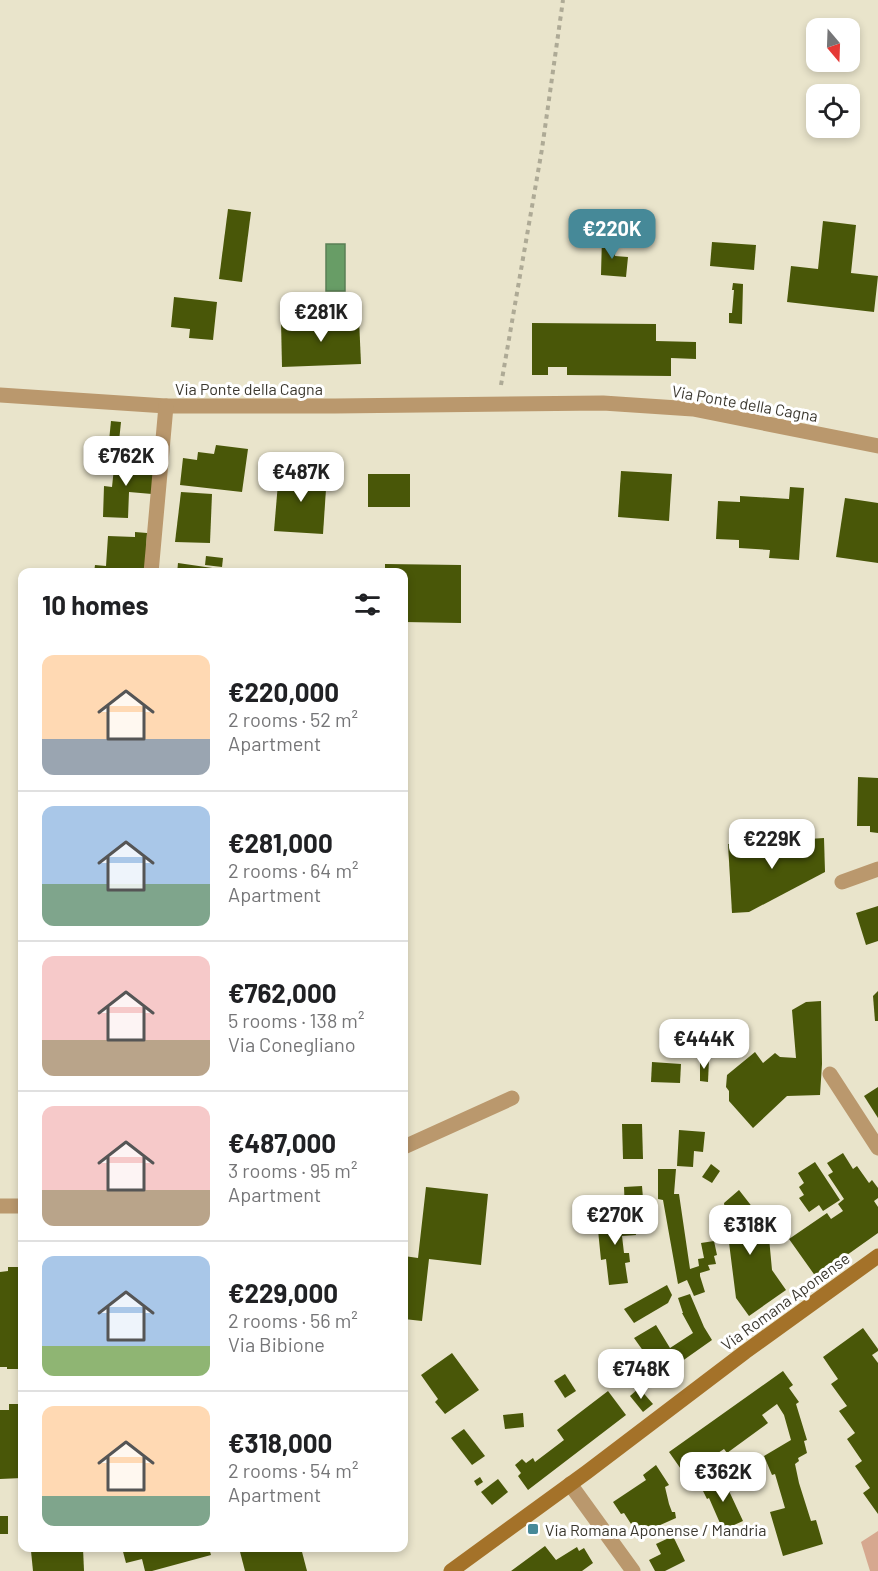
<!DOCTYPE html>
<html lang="en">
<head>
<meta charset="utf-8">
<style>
  :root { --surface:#fff; --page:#f2f2f2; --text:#202124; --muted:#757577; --line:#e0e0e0; --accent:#468998 }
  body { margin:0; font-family:Barlow,sans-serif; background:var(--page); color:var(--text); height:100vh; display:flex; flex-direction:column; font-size:22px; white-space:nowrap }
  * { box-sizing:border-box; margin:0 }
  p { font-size:20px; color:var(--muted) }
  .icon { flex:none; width:33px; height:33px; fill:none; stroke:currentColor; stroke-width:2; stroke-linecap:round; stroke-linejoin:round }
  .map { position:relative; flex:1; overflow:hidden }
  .side { position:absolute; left:18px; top:568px; width:390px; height:984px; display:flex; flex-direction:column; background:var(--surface); border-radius:12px; box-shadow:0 3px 9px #0003 }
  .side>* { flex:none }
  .needle { width:39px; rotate:161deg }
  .controls { position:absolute; left:806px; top:18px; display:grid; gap:12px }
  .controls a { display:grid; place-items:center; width:54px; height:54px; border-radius:12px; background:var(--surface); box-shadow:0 3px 9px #0003; font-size:30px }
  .price { position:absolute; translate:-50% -51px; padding:0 14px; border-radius:12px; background:#fff; color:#222; font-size:20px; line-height:39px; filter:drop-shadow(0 2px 3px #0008) }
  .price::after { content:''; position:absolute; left:50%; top:36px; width:18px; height:14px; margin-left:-9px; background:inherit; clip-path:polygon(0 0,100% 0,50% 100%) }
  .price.active { background:var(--accent); color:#fff }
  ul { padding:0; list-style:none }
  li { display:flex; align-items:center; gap:18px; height:150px; padding:0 24px }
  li+li { border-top:2px solid var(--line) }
  li span { display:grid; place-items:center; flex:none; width:168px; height:120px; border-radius:12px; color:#555 }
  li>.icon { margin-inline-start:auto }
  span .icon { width:72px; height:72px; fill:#fffc; stroke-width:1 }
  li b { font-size:26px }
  h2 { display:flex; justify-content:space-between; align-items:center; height:72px; padding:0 24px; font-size:26px }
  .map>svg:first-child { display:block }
</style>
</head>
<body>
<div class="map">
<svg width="878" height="1571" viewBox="0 0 878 1571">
  <rect width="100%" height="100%" fill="#e9e4cb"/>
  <polygon fill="#d6a88f" points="878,1531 878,1571 870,1571 861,1542"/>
  <rect fill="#689d66" stroke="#5a7f56" stroke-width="1.5" x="326" y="244" width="19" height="47"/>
  <g fill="#495708">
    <polygon points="228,209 251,212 242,282 219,279"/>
    <polygon points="823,221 856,225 851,273 878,276 874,312 787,302 791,266 818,269"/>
    <polygon points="602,237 616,238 615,256 628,257 626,277 601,275"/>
    <polygon points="712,242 756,245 754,270 710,266"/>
    <polygon points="733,283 743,284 742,324 729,323 729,313 732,313 734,290 732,290"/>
    <polygon points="174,297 217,302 213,340 189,338 190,329 171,327"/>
    <polygon points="359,319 361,364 282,367 281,321"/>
    <polygon points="532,323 656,324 656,341 696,342 696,359 671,358 671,376 567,375 567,367 548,367 548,375 532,375"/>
    <polygon points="111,421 121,422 118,451 108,451"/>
    <polygon points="216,445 248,449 242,492 180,485 183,458 197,460 198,452 214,454"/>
    <polygon points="115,458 142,461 141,468 155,470 152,494 129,492 128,518 103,517 104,486 112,487"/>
    <polygon points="279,471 327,474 323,534 274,531"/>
    <polygon points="621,471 672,474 669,521 618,517"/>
    <rect x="368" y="474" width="42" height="33"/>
    <polygon points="790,487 804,488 799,560 769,558 770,550 739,548 739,540 716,539 718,501 740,502 740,496 789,499"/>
    <polygon points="181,492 212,494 210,543 175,542"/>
    <polygon points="845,498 878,503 878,563 836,557"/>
    <polygon points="135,532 147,533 145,573 94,573 95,565 106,566 108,536 135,537"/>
    <polygon points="206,556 223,558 222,567 205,565"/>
    <polygon points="178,563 233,571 233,573 177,573"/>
    <polygon points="385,564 461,565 461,623 404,622 404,573 385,573"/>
    <polygon points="858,777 878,778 878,833 870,832 870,826 857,826"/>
    <polygon points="824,838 825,872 749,912 732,913 728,844"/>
    <polygon points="878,906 878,941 866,945 856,913"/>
    <polygon points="878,991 878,1021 875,1021 873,996"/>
    <polygon points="821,1001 822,1064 820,1095 787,1096 753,1128 729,1101 729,1091 726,1087 727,1075 755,1052 763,1063 775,1053 780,1057 796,1058 792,1010 806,1002"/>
    <polygon points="670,1034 682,1035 682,1046 670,1045"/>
    <polygon points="700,1059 709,1059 708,1082 700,1081"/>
    <polygon points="652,1062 681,1064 680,1083 651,1082"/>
    <polygon points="878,1087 878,1118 864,1096"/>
    <polygon points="622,1124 642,1124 643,1159 623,1159"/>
    <polygon points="679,1130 705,1132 703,1152 694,1151 693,1167 677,1166"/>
    <polygon points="843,1153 853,1169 857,1166 869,1183 872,1180 878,1188 878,1198 874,1201 878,1207 878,1233 816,1277 789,1239 827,1213 831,1219 843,1211 838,1204 844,1199 828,1175 833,1172 827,1163"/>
    <polygon points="815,1162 840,1200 823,1211 819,1205 809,1212 799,1198 804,1195 799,1187 804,1183 798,1173"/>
    <polygon points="711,1164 720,1171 712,1183 702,1177"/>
    <polygon points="658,1169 676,1169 674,1194 679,1194 690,1269 699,1266 698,1259 704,1258 701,1243 714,1241 717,1255 714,1256 716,1264 708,1265 710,1270 700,1273 700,1276 705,1292 694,1296 687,1280 678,1284 663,1200 658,1199"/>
    <polygon points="642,1186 644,1211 625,1212 624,1187"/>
    <polygon points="426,1187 488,1194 481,1265 429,1259 422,1321 404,1319 404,1256 418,1258"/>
    <polygon points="739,1190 768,1227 772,1270 786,1290 749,1316 736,1298 724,1203"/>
    <polygon points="613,1207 613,1215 602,1216 601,1208"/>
    <polygon points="634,1216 636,1235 622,1236 624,1253 629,1253 630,1262 625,1263 628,1283 609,1285 606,1259 601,1260 597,1220"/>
    <polygon points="8,1267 22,1267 22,1369 7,1369 7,1367 0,1367 0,1272 8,1271"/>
    <polygon points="667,1285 672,1295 668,1303 634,1323 624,1309"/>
    <polygon points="690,1294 704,1327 712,1340 661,1376 634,1338 656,1325 670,1348 693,1333 682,1313 683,1313 678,1298"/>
    <polygon points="863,1328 878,1349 878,1351 872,1355 878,1363 878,1514 863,1493 870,1488 855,1466 862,1461 847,1439 855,1433 839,1411 847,1406 831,1384 838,1379 823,1357"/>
    <polygon points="452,1353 479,1390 445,1414 435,1402 438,1399 421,1375"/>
    <polygon points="783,1371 793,1385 789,1388 799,1402 796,1404 807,1440 804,1441 807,1453 798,1458 799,1461 795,1464 799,1483 811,1521 816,1520 823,1544 783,1556 770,1512 785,1508 775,1474 772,1475 764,1456 791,1440 784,1415 777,1404 762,1415 768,1423 727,1453 724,1449 715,1455 717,1461 704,1470 698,1461 683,1472 669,1452"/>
    <polygon points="565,1374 576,1391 565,1398 554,1381"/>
    <polygon points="639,1388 653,1404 643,1412 630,1396"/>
    <polygon points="608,1391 626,1415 528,1490 518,1476 521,1473 515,1465 522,1459 526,1463 533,1458 535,1462 564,1440 557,1430"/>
    <polygon points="9,1404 22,1404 22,1478 0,1479 0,1410 9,1410"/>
    <polygon points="523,1413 524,1427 505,1429 503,1415"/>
    <polygon points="464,1429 485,1456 472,1465 451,1438"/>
    <polygon points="656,1465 669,1485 665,1487 669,1504 672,1512 675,1512 676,1518 658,1526 640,1538 624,1513 621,1514 613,1502 646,1480 643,1475"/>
    <polygon points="480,1477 483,1482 477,1486 474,1481"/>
    <polygon points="728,1478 733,1489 729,1491 743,1521 723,1530 709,1498 707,1499 702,1489"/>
    <polygon points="498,1479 508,1492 492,1505 481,1492"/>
    <rect x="0" y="1516" width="8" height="18"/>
    <polygon points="673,1536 685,1561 665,1571 655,1571 649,1560 661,1554 656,1544"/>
    <polygon points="545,1546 556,1560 577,1547 579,1551 584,1548 593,1563 582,1571 511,1571"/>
    <polygon points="62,1548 83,1548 84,1571 33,1571 31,1551"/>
    <polygon points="122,1548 209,1548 211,1555 152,1571 145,1571 142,1559 126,1563"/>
    <polygon points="239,1548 301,1548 307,1571 245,1571"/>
  </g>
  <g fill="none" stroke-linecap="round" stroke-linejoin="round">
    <polyline stroke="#aeaa96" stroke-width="4" stroke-dasharray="4.5 4.5" stroke-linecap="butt" points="501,385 542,149 563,0"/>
    <g stroke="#ba986d" stroke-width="15">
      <polyline points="0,395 166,406 335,406 603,403 693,409 878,446"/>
      <polyline points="151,573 166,406"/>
      <polyline points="842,882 878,869"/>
      <polyline points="830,1074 878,1148"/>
      <polyline points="404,1147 512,1098"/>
      <polyline points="0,1206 22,1206"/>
      <polyline points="570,1484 633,1571"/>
    </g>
    <polyline stroke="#a47229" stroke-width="15" points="451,1571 587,1472 745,1352 878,1256"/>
  </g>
  <rect fill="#468998" stroke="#fff" stroke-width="2" x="527" y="1523" width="12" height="12" rx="3"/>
  <g text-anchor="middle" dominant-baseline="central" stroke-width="6" stroke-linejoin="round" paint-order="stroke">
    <g font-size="16" fill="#3b382f" stroke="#fff">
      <text x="249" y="388">Via Ponte della Cagna</text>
      <text transform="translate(745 403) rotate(10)">Via Ponte della Cagna</text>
      <text transform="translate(785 1301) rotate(-36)">Via Romana Aponense</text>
    </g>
    <g font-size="16" fill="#3b382f" stroke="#fff" text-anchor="start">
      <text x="545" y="1529">Via Romana Aponense / Mandria</text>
    </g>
  </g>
</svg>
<div class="controls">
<a><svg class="needle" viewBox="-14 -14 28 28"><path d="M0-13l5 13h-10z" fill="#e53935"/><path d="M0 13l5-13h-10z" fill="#757577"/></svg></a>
<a><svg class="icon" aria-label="locate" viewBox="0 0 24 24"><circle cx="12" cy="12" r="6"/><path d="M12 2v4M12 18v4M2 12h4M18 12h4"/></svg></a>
</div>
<b class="price active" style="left:612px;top:260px">€220K</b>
<b class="price" style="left:321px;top:343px">€281K</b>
<b class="price" style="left:126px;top:487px">€762K</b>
<b class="price" style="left:301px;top:503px">€487K</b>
<b class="price" style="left:772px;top:870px">€229K</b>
<b class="price" style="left:704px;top:1070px">€444K</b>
<b class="price" style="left:615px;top:1246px">€270K</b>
<b class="price" style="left:750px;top:1256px">€318K</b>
<b class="price" style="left:641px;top:1400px">€748K</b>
<b class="price" style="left:723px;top:1503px">€362K</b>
<section class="side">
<h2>10 homes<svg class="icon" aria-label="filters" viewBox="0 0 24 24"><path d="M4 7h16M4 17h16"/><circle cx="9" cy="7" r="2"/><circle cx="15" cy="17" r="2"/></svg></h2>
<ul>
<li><span style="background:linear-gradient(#ffd9b3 70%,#9aa5b1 0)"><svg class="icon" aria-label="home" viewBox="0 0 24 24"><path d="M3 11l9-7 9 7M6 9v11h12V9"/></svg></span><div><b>€220,000</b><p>2 rooms · 52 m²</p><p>Apartment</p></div></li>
<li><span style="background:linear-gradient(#a9c7e8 65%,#7fa58c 0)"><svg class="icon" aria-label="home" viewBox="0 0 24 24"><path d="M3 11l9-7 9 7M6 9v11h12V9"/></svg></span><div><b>€281,000</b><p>2 rooms · 64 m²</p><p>Apartment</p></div></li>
<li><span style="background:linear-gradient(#f6c9c9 70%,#b9a48a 0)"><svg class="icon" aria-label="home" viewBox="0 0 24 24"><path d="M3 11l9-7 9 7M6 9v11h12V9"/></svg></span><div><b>€762,000</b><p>5 rooms · 138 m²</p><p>Via Conegliano</p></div></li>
<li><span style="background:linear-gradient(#f6c9c9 70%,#b9a48a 0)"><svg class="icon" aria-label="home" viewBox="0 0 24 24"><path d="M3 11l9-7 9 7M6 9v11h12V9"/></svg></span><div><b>€487,000</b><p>3 rooms · 95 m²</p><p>Apartment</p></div></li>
<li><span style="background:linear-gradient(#a9c7e8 75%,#8fb573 0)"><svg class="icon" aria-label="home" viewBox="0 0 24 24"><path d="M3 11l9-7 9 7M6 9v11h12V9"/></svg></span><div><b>€229,000</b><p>2 rooms · 56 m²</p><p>Via Bibione</p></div></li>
<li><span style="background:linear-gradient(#ffd9b3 75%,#7fa58c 0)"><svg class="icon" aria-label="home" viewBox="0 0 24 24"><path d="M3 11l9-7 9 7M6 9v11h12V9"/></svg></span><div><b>€318,000</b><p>2 rooms · 54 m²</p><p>Apartment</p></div></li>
</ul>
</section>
</div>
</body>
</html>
